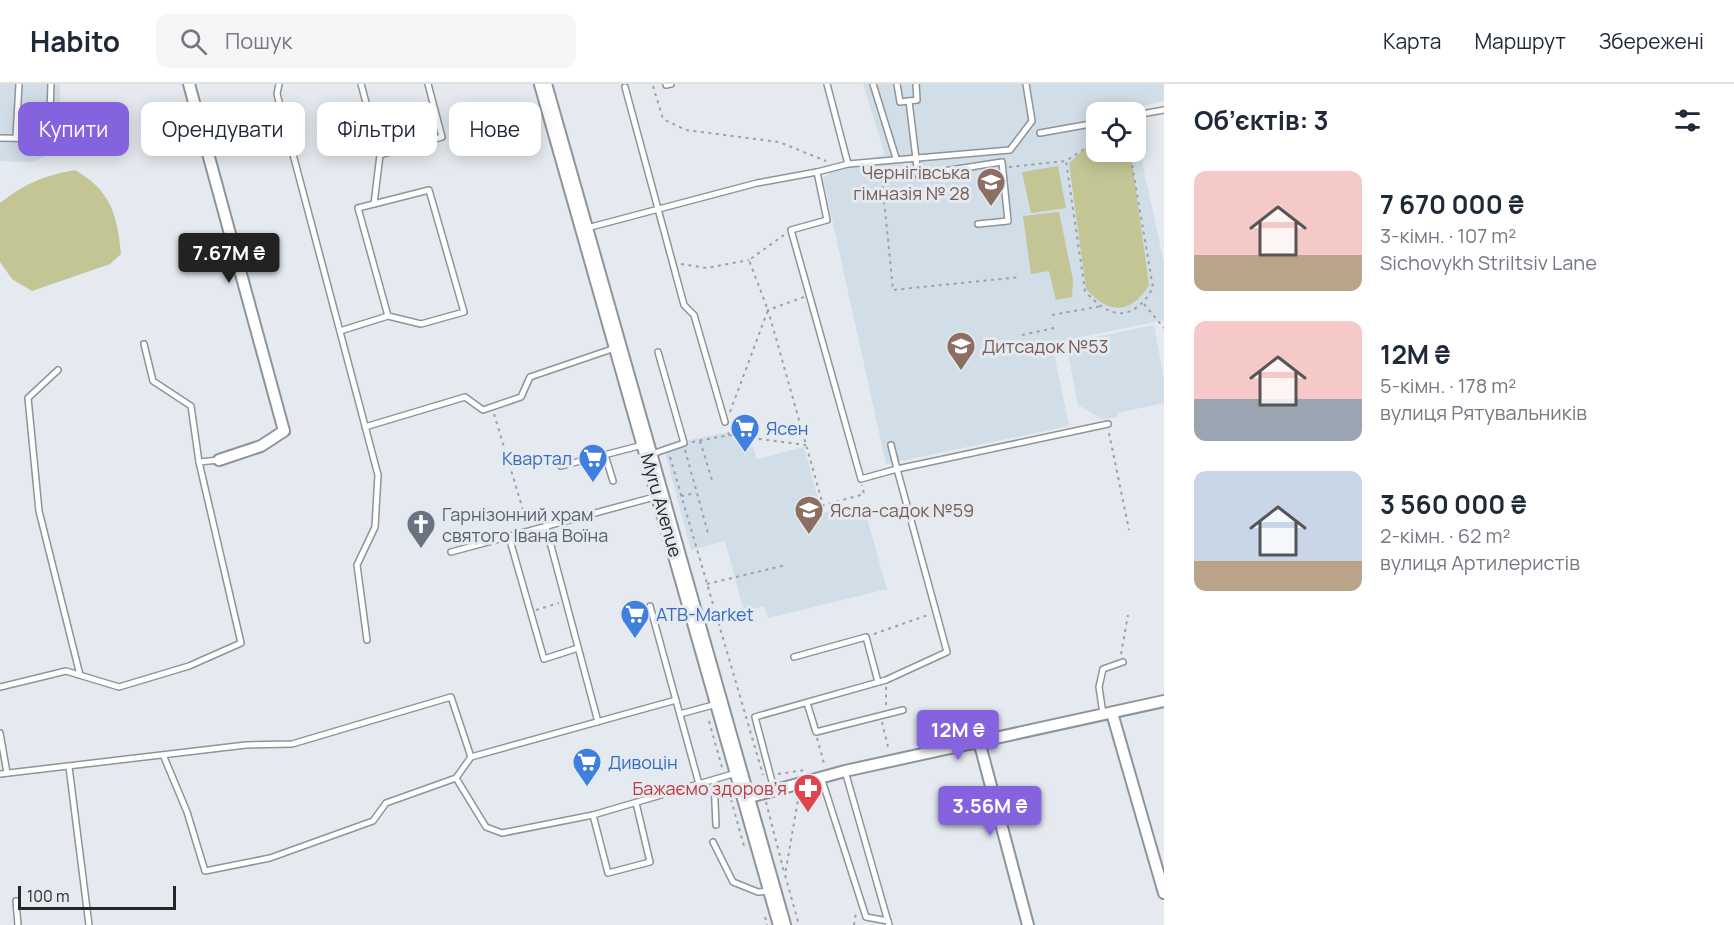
<!DOCTYPE html>
<html lang="uk">
<head>
<meta charset="utf-8">
<style>
  :root { --surface:#fff; --page:#f6f6f7; --text:#1f2937; --muted:#747a83; --line:#e0e1e3; --accent:#8663de }
  body { margin:0; font-family:Manrope,sans-serif; background:var(--page); color:var(--text); height:100vh; display:flex; flex-direction:column; font-size:22px; white-space:nowrap }
  * { box-sizing:border-box; margin:0 }
  p { font-size:20px; color:var(--muted) }
  .icon { flex:none; width:33px; height:33px; fill:none; stroke:currentColor; stroke-width:2; stroke-linecap:round; stroke-linejoin:round }
  .map { position:relative; flex:1; overflow:hidden }
  .sheet { display:flex; flex-direction:column; background:var(--surface); width:570px }
  .sheet>* { flex:none }
  .banner { position:absolute; left:18px; top:18px; width:570px; height:54px; display:flex; gap:12px }
  .buttons { position:absolute; left:1086px; top:18px; display:grid; gap:12px }
  .buttons a { display:grid; place-items:center; width:60px; height:60px; border-radius:12px; background:var(--surface); box-shadow:0 3px 15px #0003; font-size:30px }
  .scale { position:absolute; left:18px; bottom:15px; width:158px; box-sizing:border-box; padding-left:6px; border:3px solid #242728; border-top:0; font-size:16px; line-height:21px; white-space:nowrap; color:#242728; -webkit-text-stroke:4px #e4eaef; paint-order:stroke }
  .price { position:absolute; translate:-50% -51px; padding:0 14px; border-radius:6px; background:var(--accent); color:#fff; font-size:20px; line-height:39px; filter:drop-shadow(0 2px 3px #0008) }
  .price::after { content:''; position:absolute; left:50%; top:36px; width:18px; height:14px; margin-left:-9px; background:inherit; clip-path:polygon(0 0,100% 0,50% 100%) }
  .price.on { background:#222; color:#fff }
  ul { padding:0; list-style:none }
  li { display:flex; align-items:center; gap:18px; height:150px; padding:0 30px }
  li span { display:grid; place-items:center; flex:none; width:168px; height:120px; border-radius:12px; color:#555 }
  li>.icon { margin-inline-start:auto }
  span .icon { width:72px; height:72px; fill:#fffc; stroke-width:1 }
  li b { font-size:26px }
  h2 { display:flex; justify-content:space-between; align-items:center; height:72px; padding:0 30px; font-size:26px }
  .chip { padding:0 21px; border-radius:12px; background:var(--surface); box-shadow:0 3px 15px #0003; font-size:21px; line-height:54px }
  .chip.on { background:var(--accent); color:#fff }
  header { display:flex; align-items:center; gap:36px; box-sizing:border-box; height:84px; padding:0 30px; background:var(--surface); border-bottom:2px solid var(--line) }
  header strong { font-size:28px }
  nav { display:flex; gap:33px; margin-inline-start:auto; font-size:21px }
  .search { width:420px; height:54px; background:var(--page); display:flex; align-items:center; gap:15px; box-sizing:border-box; padding:0 21px; border-radius:12px; color:var(--muted); font-size:22px }
  main { display:flex; flex:1; min-height:0 }
  .map>svg:first-child { display:block }
</style>
</head>
<body>
<header>
<strong>Habito</strong>
<div class="search"><svg class="icon" aria-label="search" viewBox="0 0 24 24"><circle cx="10" cy="10" r="6"/><path d="M15 15l6 6"/></svg>Пошук</div>
<nav><a>Карта</a><a>Маршрут</a><a>Збережені</a></nav>
</header>
<main>
<div class="map">
<svg width="1164" height="841" viewBox="0 0 1164 841">
  <rect width="100%" height="100%" fill="#e4eaef"/>
  <g fill="#d1dde7">
    <polygon points="0,0 60,0 60,65 32,78 0,77"/>
    <polygon points="863,0 1164,0 1164,17 1130,25 1130,28 1096,28 1096,68 1136,68 1136,50 1164,179 1164,236 1052,259 1069,342 886,380 823,94 839,82 885,71"/>
    <polygon points="1154,241 1164,296 1164,319 1117,329 1118,333 1102,335 1078,321 1066,259"/>
    <polygon points="724,349 746,354 752,361 757,375 804,363 822,429 863,420 887,505 768,534 764,522 744,528 725,457 691,466 663,361"/>
  </g>
  <g fill="#c3c595">
    <path d="M1096,59V68H1129L1131,71L1149,201C1131,231 1108,230 1086,205L1069,79L1085,64Z"/>
    <polygon points="1058,82 1066,124 1031,129 1022,88"/>
    <path d="M75,86C111,107 117,130 121,170L110,180L32,207L12,195L0,178V119C26,99 43,92 75,86Z"/>
    <polygon points="1059,128 1073,196 1072,213 1056,216 1049,187 1031,190 1023,132"/>
  </g>
  <g fill="none" stroke-linecap="round" stroke-linejoin="round">
    <g stroke="#8e9498" stroke-width="8">
      <g id="lane">
        <polyline points="279,0 277,10 378,391 375,443 357,481 367,556"/>
        <polyline points="361,0 380,71 442,53 428,0"/>
        <polyline points="827,0 848,80"/>
        <polyline points="873,0 896,74"/>
        <polyline points="897,0 900,18 917,16 916,0"/>
        <polyline points="666,1 671,0"/>
        <polyline points="625,3 684,221 694,231 725,338"/>
        <polyline points="909,17 918,91 1002,78 1008,137 978,140"/>
        <polyline points="1136,31 1164,26"/>
        <polyline points="1040,49 1096,39"/>
        <polyline points="0,54 49,55 51,0"/>
        <polyline points="16,54 19,0"/>
        <polyline points="374,120 380,71"/>
        <polyline points="587,144 757,99 817,88 848,80 1010,66 1032,37 1026,0"/>
        <polyline points="340,247 388,232 421,240 464,228 429,106 358,124 388,232"/>
        <polyline points="144,260 153,297 191,322 199,378"/>
        <polyline points="58,286 28,314 39,427 80,591"/>
        <polyline points="365,343 465,313 483,326 521,313 530,293 615,264"/>
        <polyline points="891,361 897,385 1108,340"/>
        <polyline points="652,370 684,359 658,268"/>
        <polyline points="605,371 613,397"/>
        <polyline points="561,382 643,361"/>
        <polyline points="546,443 598,638"/>
        <polyline points="509,453 544,575 578,564"/>
        <polyline points="451,468 658,412"/>
        <polyline points="650,522 699,700"/>
        <polyline points="794,573 866,553 878,598"/>
        <polyline points="0,603 66,587 119,603 189,582 241,559 199,378 219,376"/>
        <polyline points="807,619 816,648 903,626"/>
        <polyline points="680,630 717,620"/>
        <polyline points="1103,630 1099,603 1103,585 1123,578"/>
        <polyline points="0,649 7,689"/>
        <polyline points="164,673 187,728 205,787 270,774 373,737 386,719 456,694 471,673"/>
        <polyline points="69,683 89,841"/>
        <polyline points="845,687 889,841"/>
        <polyline points="0,690 246,661 292,660 451,613 471,673 676,616"/>
        <polyline points="821,693 866,833 888,837"/>
        <polyline points="456,694 486,743 502,749 593,731"/>
        <polyline points="714,696 716,741"/>
        <polyline points="774,705 755,633 886,596 947,568 897,385 861,395 791,146 827,136 817,88"/>
        <polyline points="636,719 650,778 608,789 593,731 736,689"/>
        <polyline points="713,758 733,798 758,808 771,807"/>
        <polyline points="16,817 18,841"/>
      </g>
    </g>
    <g stroke="#8e9498" stroke-width="14">
      <g id="street">
        <polyline points="189,0 284,347 261,362 219,376"/>
        <polyline points="1112,629 1164,809"/>
        <polyline points="979,657 1028,841"/>
        <polyline points="746,714 845,687 1164,617"/>
      </g>
    </g>
    <g stroke="#8e9498" stroke-width="20">
      <polyline id="primary" points="543,0 782,841"/>
    </g>
    <g stroke="#9ca1a5" stroke-width="2" stroke-dasharray="3 4.5" stroke-linecap="butt">
      <polyline points="653,2 663,35 686,46 779,58 826,77"/>
      <path d="M1096,57L1066,77L1085,207C1110,236 1133,238 1153,204L1130,68"/>
      <polyline points="1009,83 1066,77"/>
      <polyline points="880,84 882,95 910,92"/>
      <polyline points="882,95 893,206 1020,193"/>
      <polyline points="681,180 707,184 749,176"/>
      <polyline points="804,213 768,226 823,421"/>
      <polyline points="1144,220 1164,244"/>
      <polyline points="1052,231 1102,222"/>
      <polyline points="1022,251 1054,244"/>
      <polyline points="730,328 768,226 749,176 784,151"/>
      <polyline points="494,330 527,439"/>
      <polyline points="1109,349 1129,446"/>
      <polyline points="729,351 806,361"/>
      <polyline points="700,357 712,396"/>
      <polyline points="692,358 729,351 727,344"/>
      <polyline points="685,366 708,449"/>
      <polyline points="670,373 763,691"/>
      <polyline points="681,412 696,409"/>
      <polyline points="800,428 864,410 862,401"/>
      <polyline points="707,500 786,481"/>
      <polyline points="536,526 559,519"/>
      <polyline points="874,550 928,531"/>
      <polyline points="1121,570 1128,531"/>
      <polyline points="886,603 886,621"/>
      <polyline points="709,637 723,687"/>
      <polyline points="882,638 889,667"/>
      <polyline points="817,654 825,683"/>
      <polyline points="778,690 805,686"/>
      <polyline points="727,701 744,762"/>
      <polyline points="799,710 785,791 799,841"/>
      <polyline points="766,718 784,788"/>
      <polyline points="765,833 767,841"/>
      <polyline points="854,841 856,828"/>
    </g>
    <use href="#lane" stroke="#fff" stroke-width="5"/>
    <use href="#street" stroke="#fff" stroke-width="10"/>
    <use href="#primary" stroke="#fff" stroke-width="16"/>
  </g>
  <defs>
    <g id="school-pin" transform="scale(1.5)"><path d="M0 17L-7.5 6A9.5 9.5 0 1 1 7.5 6Z" fill="#8d6e63" stroke="#e4eaef"/><path d="M0-5L7-2L0 1L-7-2ZM-4 1L0 2.5L4 1V4Q0 6-4 4Z" fill="#fff"/></g>
    <g id="supermarket-pin" transform="scale(1.5)"><path d="M0 17L-7.5 6A9.5 9.5 0 1 1 7.5 6Z" fill="#3f7fe0" stroke="#e4eaef"/><path d="M-6-5.5h2.5l.6 2H6L4.5 2H-2.5L-4.4-4H-6ZM-1.5 3.2a1.3 1.3 0 1 0 .1 0ZM3 3.2a1.3 1.3 0 1 0 .1 0Z" fill="#fff"/></g>
    <g id="church-pin" transform="scale(1.5)"><path d="M0 17L-7.5 6A9.5 9.5 0 1 1 7.5 6Z" fill="#6b7280" stroke="#e4eaef"/><path d="M-1.2-6h2.4v3.5h3.3v2.4h-3.3V6h-2.4V-.1h-3.3v-2.4h3.3Z" fill="#fff"/></g>
    <g id="pharmacy-pin" transform="scale(1.5)"><path d="M0 17L-7.5 6A9.5 9.5 0 1 1 7.5 6Z" fill="#e0444e" stroke="#e4eaef"/><path d="M-2-6h4v4h4v4h-4v4h-4v-4h-4v-4h4Z" fill="#fff"/></g>
  </defs>
  <g fill-rule="evenodd">
    <use href="#school-pin" x="991" y="98"/>
    <use href="#school-pin" x="961" y="262"/>
    <use href="#supermarket-pin" x="745" y="344"/>
    <use href="#supermarket-pin" x="593" y="374"/>
    <use href="#school-pin" x="809" y="426"/>
    <use href="#church-pin" x="421" y="440"/>
    <use href="#supermarket-pin" x="635" y="530"/>
    <use href="#supermarket-pin" x="587" y="678"/>
    <use href="#pharmacy-pin" x="808" y="704"/>
  </g>
  <g text-anchor="middle" dominant-baseline="central" stroke-width="6" stroke-linejoin="round" paint-order="stroke">
    <g font-size="18" fill="#785e54" stroke="#e4eaef" text-anchor="start">
      <text x="970" y="88" text-anchor="end">Чернігівська<tspan x="970" dy="21">гімназія № 28</tspan></text>
      <text x="982" y="262">Дитсадок №53</text>
      <text x="830" y="426">Ясла-садок №59</text>
    </g>
    <g font-size="18" fill="#366cbe" stroke="#e4eaef" text-anchor="start">
      <text x="766" y="344">Ясен</text>
      <text x="572" y="374" text-anchor="end">Квартал</text>
      <text x="656" y="530">ATB-Market</text>
      <text x="608" y="678">Дивоцін</text>
    </g>
    <g font-size="18" fill="#242728" stroke="#e4eaef">
      <text transform="translate(662 421) rotate(74)">Myru Avenue</text>
    </g>
    <g font-size="18" fill="#5b616d" stroke="#e4eaef" text-anchor="start">
      <text x="442" y="430">Гарнізонний храм<tspan x="442" dy="21">святого Івана Воїна</tspan></text>
    </g>
    <g font-size="18" fill="#be3a42" stroke="#e4eaef" text-anchor="end">
      <text x="787" y="704">Бажаємо здоров’я</text>
    </g>
  </g>
</svg>
<div class="buttons">
<a><svg class="icon" aria-label="locate" viewBox="0 0 24 24"><circle cx="12" cy="12" r="6"/><path d="M12 2v4M12 18v4M2 12h4M18 12h4"/></svg></a>
</div>
<div class="scale">100 m</div>
<b class="price on" style="left:229px;top:200px">7.67M ₴</b>
<b class="price" style="left:958px;top:677px">12M ₴</b>
<b class="price" style="left:990px;top:753px">3.56M ₴</b>
<div class="banner">
<a class="chip on">Купити</a>
<a class="chip">Орендувати</a>
<a class="chip">Фільтри</a>
<a class="chip">Нове</a>
</div>
</div>
<section class="sheet">
<h2>Об’єктів: 3<svg class="icon" aria-label="filters" viewBox="0 0 24 24"><path d="M4 7h16M4 17h16"/><circle cx="9" cy="7" r="2"/><circle cx="15" cy="17" r="2"/></svg></h2>
<ul>
<li><span style="background:linear-gradient(#f6c9c9 70%,#b9a48a 0)"><svg class="icon" aria-label="home" viewBox="0 0 24 24"><path d="M3 11l9-7 9 7M6 9v11h12V9"/></svg></span><div><b>7 670 000 ₴</b><p>3-кімн. · 107 m²</p><p>Sichovykh Striltsiv Lane</p></div></li>
<li><span style="background:linear-gradient(#f6c9c9 65%,#9aa5b1 0)"><svg class="icon" aria-label="home" viewBox="0 0 24 24"><path d="M3 11l9-7 9 7M6 9v11h12V9"/></svg></span><div><b>12M ₴</b><p>5-кімн. · 178 m²</p><p>вулиця Рятувальників</p></div></li>
<li><span style="background:linear-gradient(#c9d6e8 75%,#b9a48a 0)"><svg class="icon" aria-label="home" viewBox="0 0 24 24"><path d="M3 11l9-7 9 7M6 9v11h12V9"/></svg></span><div><b>3 560 000 ₴</b><p>2-кімн. · 62 m²</p><p>вулиця Артилеристів</p></div></li>
</ul>
</section>
</main>
</body>
</html>
